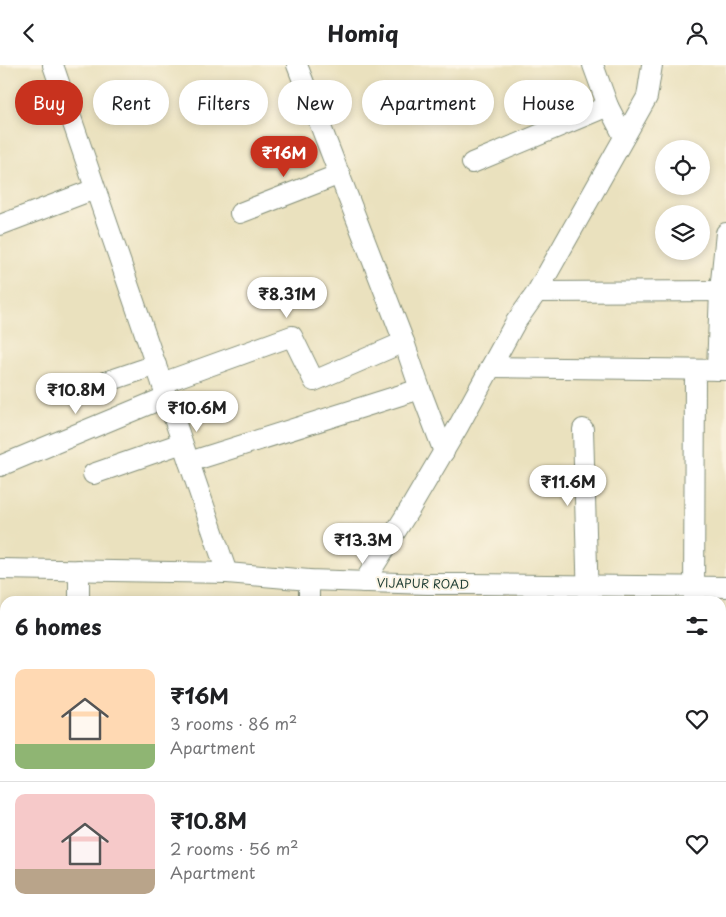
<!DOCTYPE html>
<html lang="en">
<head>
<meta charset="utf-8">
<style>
  :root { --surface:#fff; --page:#f2f2f2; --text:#202124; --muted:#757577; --line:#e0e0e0; --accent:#c8321e }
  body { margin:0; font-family:"Playpen Sans",sans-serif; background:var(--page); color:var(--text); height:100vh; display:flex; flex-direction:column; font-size:19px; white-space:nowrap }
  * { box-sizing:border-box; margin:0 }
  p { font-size:16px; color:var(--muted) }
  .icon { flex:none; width:28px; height:28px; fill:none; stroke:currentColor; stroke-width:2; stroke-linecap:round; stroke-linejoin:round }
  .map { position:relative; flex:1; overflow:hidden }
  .panel { position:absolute; left:0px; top:531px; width:726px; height:321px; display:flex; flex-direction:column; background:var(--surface); border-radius:15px 15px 0 0; box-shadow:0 2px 8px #0003 }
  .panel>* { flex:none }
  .top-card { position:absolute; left:15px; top:15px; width:696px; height:45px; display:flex; gap:10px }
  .controls { position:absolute; left:655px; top:75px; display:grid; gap:10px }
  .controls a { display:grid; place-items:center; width:55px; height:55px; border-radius:50%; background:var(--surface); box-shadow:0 2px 8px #0003; font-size:25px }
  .price { position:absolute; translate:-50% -42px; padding:0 11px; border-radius:18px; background:#fff; color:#222; font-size:16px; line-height:32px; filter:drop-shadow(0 1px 2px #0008) }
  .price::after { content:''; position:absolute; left:50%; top:30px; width:15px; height:11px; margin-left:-8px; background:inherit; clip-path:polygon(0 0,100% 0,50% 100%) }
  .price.selected { background:var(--accent); color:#fff }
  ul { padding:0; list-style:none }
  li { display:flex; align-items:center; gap:15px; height:125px; padding:0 15px }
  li+li { border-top:1px solid var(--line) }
  li span { display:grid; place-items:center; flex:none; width:140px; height:100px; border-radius:10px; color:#555 }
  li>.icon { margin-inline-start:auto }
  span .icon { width:60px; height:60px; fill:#fffc; stroke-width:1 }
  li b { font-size:21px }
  h2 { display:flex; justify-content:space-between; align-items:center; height:60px; padding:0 15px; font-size:21px }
  .pill { padding:0 18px; border-radius:22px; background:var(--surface); box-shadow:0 2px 8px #0003; font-size:18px; line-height:45px }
  .pill.selected { background:var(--accent); color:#fff }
  header { display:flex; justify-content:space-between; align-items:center; height:65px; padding:0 15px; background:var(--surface); font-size:22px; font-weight:700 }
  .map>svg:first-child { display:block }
</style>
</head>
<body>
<header><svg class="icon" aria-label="back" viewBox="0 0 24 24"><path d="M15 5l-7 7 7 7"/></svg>Homiq<svg class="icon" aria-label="person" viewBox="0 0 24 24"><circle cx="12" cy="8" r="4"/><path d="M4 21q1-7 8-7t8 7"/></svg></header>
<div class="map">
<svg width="726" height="852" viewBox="0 0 726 852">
  <rect width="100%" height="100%" fill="#fcf5e5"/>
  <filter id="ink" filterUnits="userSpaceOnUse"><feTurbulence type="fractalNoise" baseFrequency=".02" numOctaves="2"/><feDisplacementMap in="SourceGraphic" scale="10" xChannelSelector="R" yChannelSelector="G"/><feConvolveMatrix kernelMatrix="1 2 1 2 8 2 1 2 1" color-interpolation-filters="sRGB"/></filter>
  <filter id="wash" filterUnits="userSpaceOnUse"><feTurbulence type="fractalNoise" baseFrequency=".0096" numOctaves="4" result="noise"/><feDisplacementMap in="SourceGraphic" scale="20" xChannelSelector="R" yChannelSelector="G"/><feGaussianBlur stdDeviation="1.12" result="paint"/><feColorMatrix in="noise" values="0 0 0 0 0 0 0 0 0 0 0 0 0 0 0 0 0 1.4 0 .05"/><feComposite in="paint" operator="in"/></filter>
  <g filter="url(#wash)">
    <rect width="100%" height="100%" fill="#eae1be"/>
  </g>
  <g filter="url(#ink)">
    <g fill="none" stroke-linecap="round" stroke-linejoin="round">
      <g stroke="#848f79" stroke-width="22">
        <g id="minor">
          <polyline points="53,0 227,508"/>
          <polyline points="297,0 404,277 420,324 444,387"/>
          <polyline points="593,0 608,41 624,72"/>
          <polyline points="472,98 608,41"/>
          <polyline points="240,148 340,109"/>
          <polyline points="0,160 95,124"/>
          <polyline points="537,227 726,226"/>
          <polyline points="491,302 726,305"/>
          <polyline points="717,305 720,226 726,168"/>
          <polyline points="162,318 292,271 314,316 404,277"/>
          <polyline points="73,328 156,300"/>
          <polyline points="583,364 588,536"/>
          <polyline points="189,397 420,324"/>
          <polyline points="0,401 166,332"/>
          <polyline points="93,409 182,378"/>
          <polyline points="0,504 227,508 309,515 428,519 467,519 726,522"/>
          <polyline points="79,505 79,536"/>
          <polyline points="309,515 309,536"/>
          <polyline points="364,517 411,442 458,362 515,258 537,227 647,32 652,0"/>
          <polyline points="694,536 695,305"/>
          <polyline points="721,601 726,601"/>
          <polyline points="0,618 5,669"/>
          <polyline points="721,695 726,695"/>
          <polyline points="0,698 5,698"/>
          <polyline points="0,784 5,784"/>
          <polyline points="32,848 32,852"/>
          <polyline points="311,848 311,852"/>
          <polyline points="461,848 461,852"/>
          <polyline points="619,848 620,852"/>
          <polyline points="227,852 260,848"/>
          <polyline points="511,852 512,848"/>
        </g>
      </g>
      <use href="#minor" stroke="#fff" stroke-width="20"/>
    </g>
  </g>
  <g text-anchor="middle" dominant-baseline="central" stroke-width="4" stroke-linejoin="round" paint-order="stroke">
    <g font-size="12" fill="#1f3d34" stroke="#fcf5e5">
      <text transform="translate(423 518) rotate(1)">VIJAPUR ROAD</text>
    </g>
  </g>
</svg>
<div class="controls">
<a><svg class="icon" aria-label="locate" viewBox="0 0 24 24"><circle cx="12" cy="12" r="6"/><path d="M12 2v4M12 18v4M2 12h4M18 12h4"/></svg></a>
<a><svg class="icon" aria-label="layers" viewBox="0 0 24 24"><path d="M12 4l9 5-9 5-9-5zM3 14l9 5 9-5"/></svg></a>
</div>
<b class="price selected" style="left:284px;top:113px">₹16M</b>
<b class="price" style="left:287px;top:254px">₹8.31M</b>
<b class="price" style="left:76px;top:350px">₹10.8M</b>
<b class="price" style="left:197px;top:368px">₹10.6M</b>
<b class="price" style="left:568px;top:442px">₹11.6M</b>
<b class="price" style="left:363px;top:500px">₹13.3M</b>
<div class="top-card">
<a class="pill selected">Buy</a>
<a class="pill">Rent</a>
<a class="pill">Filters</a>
<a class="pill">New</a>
<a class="pill">Apartment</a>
<a class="pill">House</a>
</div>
<section class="panel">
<h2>6 homes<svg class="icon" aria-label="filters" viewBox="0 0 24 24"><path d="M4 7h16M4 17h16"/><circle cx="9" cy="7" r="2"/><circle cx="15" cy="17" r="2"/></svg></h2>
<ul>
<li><span style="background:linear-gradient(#ffd9b3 75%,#8fb573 0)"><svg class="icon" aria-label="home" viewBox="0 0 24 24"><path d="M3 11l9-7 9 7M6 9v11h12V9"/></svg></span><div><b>₹16M</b><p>3 rooms · 86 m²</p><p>Apartment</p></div><svg class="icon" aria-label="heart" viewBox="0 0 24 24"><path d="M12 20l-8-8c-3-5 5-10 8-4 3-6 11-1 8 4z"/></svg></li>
<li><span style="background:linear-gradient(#f6c9c9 75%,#b9a48a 0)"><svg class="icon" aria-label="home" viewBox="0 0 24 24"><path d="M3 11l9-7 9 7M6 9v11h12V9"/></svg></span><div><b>₹10.8M</b><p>2 rooms · 56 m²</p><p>Apartment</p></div><svg class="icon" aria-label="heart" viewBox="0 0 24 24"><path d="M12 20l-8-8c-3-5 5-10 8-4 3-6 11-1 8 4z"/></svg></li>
</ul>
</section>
</div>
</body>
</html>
